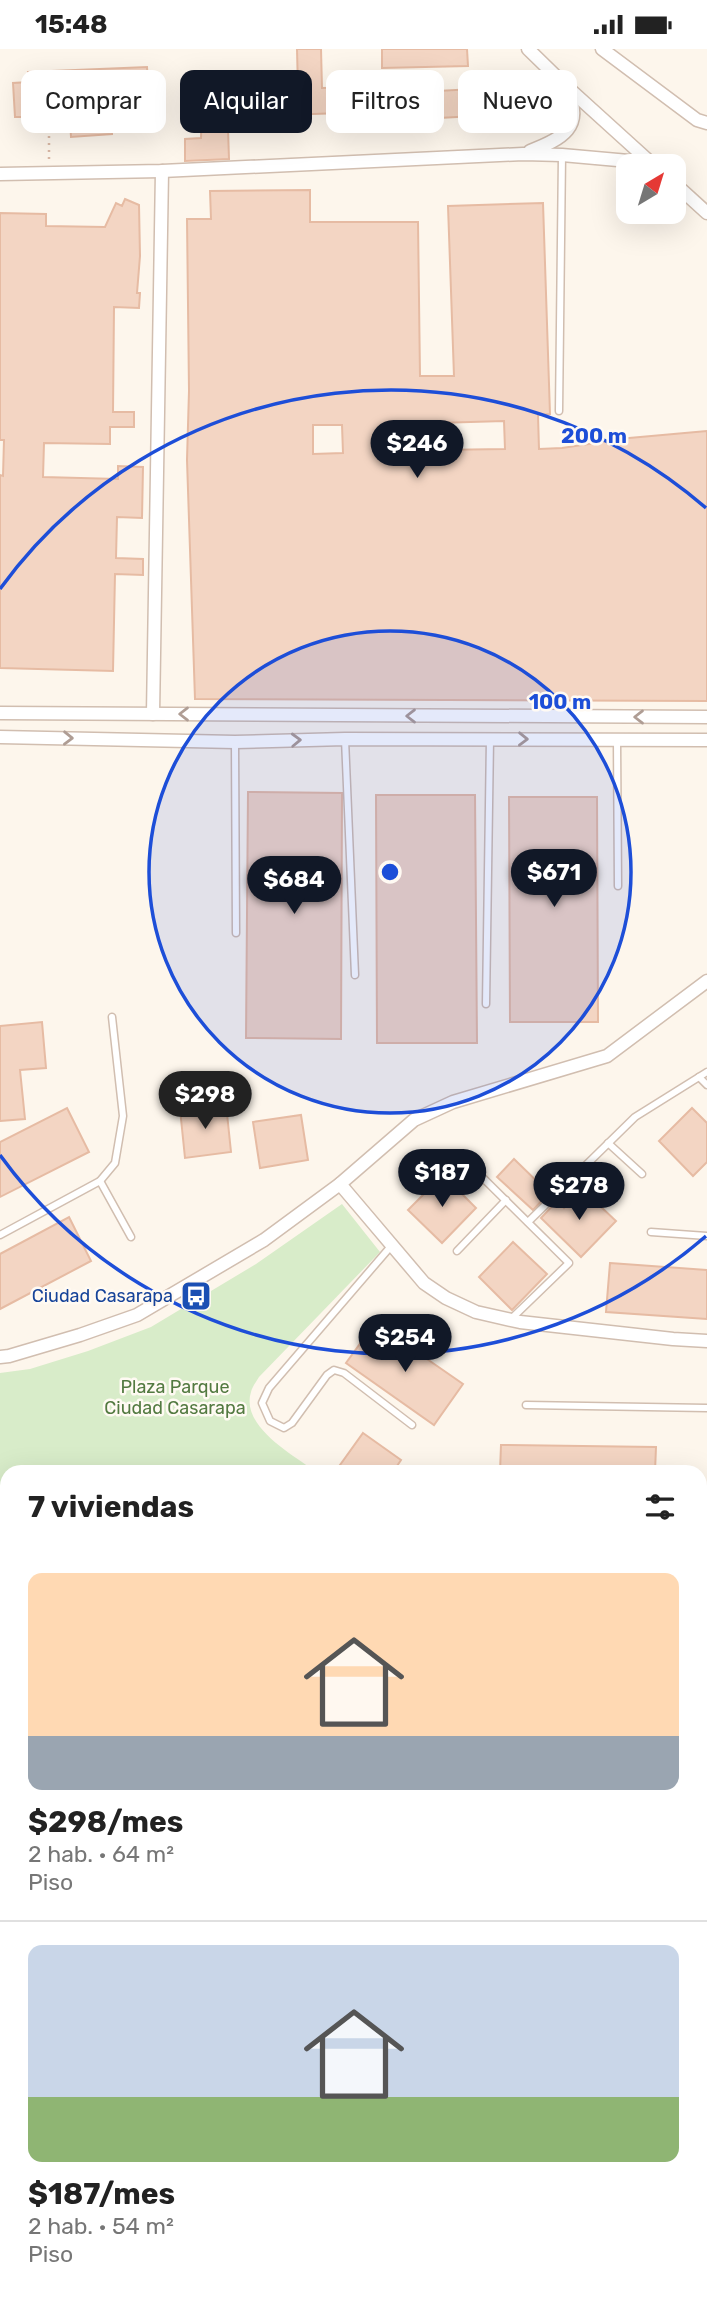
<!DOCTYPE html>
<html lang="es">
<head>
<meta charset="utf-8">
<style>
  :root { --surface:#fff; --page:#f6f6f6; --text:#222; --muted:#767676; --line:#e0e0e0; --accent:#111827 }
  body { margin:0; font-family:Rubik,sans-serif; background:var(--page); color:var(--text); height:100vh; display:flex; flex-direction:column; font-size:26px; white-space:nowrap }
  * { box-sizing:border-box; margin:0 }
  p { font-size:23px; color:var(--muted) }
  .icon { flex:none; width:38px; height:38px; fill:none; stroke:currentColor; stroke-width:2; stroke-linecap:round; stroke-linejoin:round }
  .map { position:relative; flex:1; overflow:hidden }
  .sheet { position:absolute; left:0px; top:1416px; width:707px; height:842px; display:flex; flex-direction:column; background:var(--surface); border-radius:21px 21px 0 0; box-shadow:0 7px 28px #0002 }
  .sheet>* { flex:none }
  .hud { position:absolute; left:21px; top:21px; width:665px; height:63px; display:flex; gap:14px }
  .needle { width:46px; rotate:38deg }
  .controls { position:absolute; left:616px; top:105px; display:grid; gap:14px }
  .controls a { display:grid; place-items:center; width:70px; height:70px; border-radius:14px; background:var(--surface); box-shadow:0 7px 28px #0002; font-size:35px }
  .price { position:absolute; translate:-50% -60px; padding:0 16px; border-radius:24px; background:var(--accent); color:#fff; font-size:23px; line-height:46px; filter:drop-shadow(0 2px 4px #0008) }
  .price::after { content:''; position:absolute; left:50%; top:42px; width:21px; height:16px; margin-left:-10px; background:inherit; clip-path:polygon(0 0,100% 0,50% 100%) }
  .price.current { background:#222; color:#fff }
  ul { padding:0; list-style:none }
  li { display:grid; align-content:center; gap:14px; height:371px; padding:0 28px }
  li+li { border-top:2px solid var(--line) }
  li span { display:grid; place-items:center; height:217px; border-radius:14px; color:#555 }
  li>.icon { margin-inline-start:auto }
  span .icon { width:126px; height:126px; fill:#fffc; stroke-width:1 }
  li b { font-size:30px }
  h2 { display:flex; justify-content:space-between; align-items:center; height:84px; padding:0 28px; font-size:30px }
  .chip { padding:0 24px; border-radius:14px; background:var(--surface); box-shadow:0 7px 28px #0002; font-size:24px; line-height:63px }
  .chip.current { background:var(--accent); color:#fff }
  .status { display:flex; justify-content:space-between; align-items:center; height:49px; padding:0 35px; background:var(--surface); direction:ltr }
  .status svg { height:19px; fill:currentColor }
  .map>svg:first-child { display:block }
</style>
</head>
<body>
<div class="status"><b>15:48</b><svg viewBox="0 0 49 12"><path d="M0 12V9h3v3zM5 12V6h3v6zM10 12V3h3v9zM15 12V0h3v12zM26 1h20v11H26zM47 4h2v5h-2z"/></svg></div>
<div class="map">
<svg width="707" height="2256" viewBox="0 0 707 2256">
  <rect width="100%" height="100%" fill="#fdf6ec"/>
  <path fill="#d8ecc9" d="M342,1155L380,1203L259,1328C256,1333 252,1338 251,1343C240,1377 294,1407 317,1423H7V1630L0,1632V1324L30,1320L88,1302L151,1278L256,1215Z"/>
  <g fill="#f3d5c3" stroke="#e6bba3" stroke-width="2" fill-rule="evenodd">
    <polygon points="297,0 321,0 322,39 374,38 375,63 281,66 280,40 298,40"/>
    <polygon points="382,0 467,0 468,17 382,19"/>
    <polygon points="147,18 150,68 112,70 112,85 71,88 70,71 31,73 31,68 15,68 13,34 29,33 28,23"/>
    <polygon points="473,40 474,67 404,71 402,44"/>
    <polygon points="202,58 214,58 214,78 228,80 229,110 185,112 185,90 201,89"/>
    <path d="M310,141V173H418L420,327H454L448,157L543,154L550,365L538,366L539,400L562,399L629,389L707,382V652L195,650L187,411L189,342L187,170H211L210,142ZM504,372L505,400L438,401L437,374ZM313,376H342L343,404L313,405Z"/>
    <polygon points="125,150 139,156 140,207 137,244 140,244 139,259 114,258 113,363 134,363 134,378 110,378 110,395 44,394 43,428 118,430 118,417 143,418 142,469 117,468 116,509 143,510 143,526 115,525 113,622 0,619 0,426 3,427 4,391 0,391 0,164 46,165 46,177 105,178 116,154 122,157"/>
    <polygon points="248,743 342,744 341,990 246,989"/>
    <polygon points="376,746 475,746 477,994 377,994"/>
    <polygon points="509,748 597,748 598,973 510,973"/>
    <polygon points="42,973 46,1019 20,1021 25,1070 0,1072 0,977"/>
    <polygon points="226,1055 231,1103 185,1109 180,1060"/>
    <polygon points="67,1059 89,1103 0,1148 0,1093"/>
    <polygon points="692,1059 707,1074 707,1113 693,1127 659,1092"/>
    <polygon points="301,1066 308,1111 260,1119 253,1073"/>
    <polygon points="514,1110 549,1144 533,1161 497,1128"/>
    <polygon points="443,1126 476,1159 442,1194 408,1161"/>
    <polygon points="582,1140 616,1172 581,1208 541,1169 557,1152 564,1159"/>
    <polygon points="69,1168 91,1212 0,1260 0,1205"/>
    <polygon points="513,1193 547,1225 512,1261 479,1228"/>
    <polygon points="610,1214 707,1221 707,1270 606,1263"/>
    <polygon points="375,1274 463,1335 434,1376 346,1314"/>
    <polygon points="363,1384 401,1411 393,1423 335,1423"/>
    <polygon points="501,1396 656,1398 655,1423 500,1423"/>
  </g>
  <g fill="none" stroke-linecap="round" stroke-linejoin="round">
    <g stroke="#d1beb0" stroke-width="9">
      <g id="lane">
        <polyline points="559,362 562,106"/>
        <polyline points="345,690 355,926"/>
        <polyline points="617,691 618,837"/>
        <polyline points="235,693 236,884"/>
        <polyline points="486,955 490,690"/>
        <polyline points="699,1028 707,1036"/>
        <polyline points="608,1094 642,1125"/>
        <polyline points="480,1126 569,1214 511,1270"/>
        <polyline points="100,1132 131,1188"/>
        <polyline points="528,1173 635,1068 707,1023"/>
        <polyline points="651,1183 707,1187"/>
        <polyline points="0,1186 100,1132 115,1114 123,1067 112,968"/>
        <polyline points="392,1196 269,1339 262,1354 270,1372 284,1379 292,1374 327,1326 334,1321 344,1324 412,1376"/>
        <polyline points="457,1202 506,1151"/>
        <polyline points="526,1356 707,1359"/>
        <polyline points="700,1555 707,1555"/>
        <polyline points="0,1687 7,1685"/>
        <polyline points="0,1744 7,1742"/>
        <polyline points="700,1752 707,1753"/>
        <polyline points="700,1794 707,1794"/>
        <polyline points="700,2202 707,2202"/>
        <polyline points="182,2250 190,2256"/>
        <polyline points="344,2256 347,2250"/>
        <polyline points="640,2256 641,2250"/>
      </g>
    </g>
    <g stroke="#d1beb0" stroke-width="15">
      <g id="street">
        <polyline points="528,0 566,37 651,114"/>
        <polyline points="602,0 697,71 707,74"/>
        <path d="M530,102C562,90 585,78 567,41"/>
        <polyline points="0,125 162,122 523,105 562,106 651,114"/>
        <polyline points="674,134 707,164"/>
        <polyline points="0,664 707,668"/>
        <polyline points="153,665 162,122"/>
        <polyline points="0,688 235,693 345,690 707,691"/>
        <polyline points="340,1135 424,1234 446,1249 476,1263 520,1273 673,1290 707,1292"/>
        <polyline points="0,1308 9,1307 80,1286 137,1266 264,1191 340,1135 414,1071 453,1053 607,1007 707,932"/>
        <polyline points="700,1697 707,1696"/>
        <polyline points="0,1876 7,1873"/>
        <polyline points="0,1960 7,1972"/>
        <polyline points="295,2250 303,2256"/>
      </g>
    </g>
    <polyline stroke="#d9b8a5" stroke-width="2.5" stroke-dasharray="2 5" stroke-linecap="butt" points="49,110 49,72"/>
    <use href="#lane" stroke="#fff" stroke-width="6"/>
    <use href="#street" stroke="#fff" stroke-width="12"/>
  </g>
  <defs><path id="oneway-chevron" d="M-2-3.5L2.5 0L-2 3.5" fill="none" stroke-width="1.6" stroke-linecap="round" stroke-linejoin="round" transform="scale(1.75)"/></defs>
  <g stroke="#af9d94">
    <use href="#oneway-chevron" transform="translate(184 665) rotate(-180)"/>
    <use href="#oneway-chevron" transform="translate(411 667) rotate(-180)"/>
    <use href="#oneway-chevron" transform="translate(639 668) rotate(-180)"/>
    <use href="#oneway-chevron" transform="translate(68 689) rotate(1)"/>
    <use href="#oneway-chevron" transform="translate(523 690) rotate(1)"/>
    <use href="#oneway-chevron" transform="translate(296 691) rotate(-2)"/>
  </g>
  <circle cx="390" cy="823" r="241" fill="#1d4ed8" fill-opacity=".12"/>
  <g fill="none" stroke="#1d4ed8" stroke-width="3.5">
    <circle cx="390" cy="823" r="241"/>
    <path d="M706 1187A482 482 0 0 1 0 1106M0 540A482 482 0 0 1 706 459"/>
  </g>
  <defs>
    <g id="bus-square" transform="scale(1.575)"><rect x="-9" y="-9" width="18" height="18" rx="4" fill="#1a4fb4" stroke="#fffaf3"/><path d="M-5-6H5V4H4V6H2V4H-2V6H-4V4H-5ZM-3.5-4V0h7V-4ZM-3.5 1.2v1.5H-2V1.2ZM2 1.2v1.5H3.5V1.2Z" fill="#fff"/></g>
  </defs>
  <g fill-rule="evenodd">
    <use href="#bus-square" x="196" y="1247"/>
  </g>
  <g text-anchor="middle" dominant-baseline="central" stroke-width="5" stroke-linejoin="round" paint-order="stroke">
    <g font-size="18" fill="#164399" stroke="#fffaf3" text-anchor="end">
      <text x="173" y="1247">Ciudad Casarapa</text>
    </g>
    <g font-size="18" fill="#537a41" stroke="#fffaf3">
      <text x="175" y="1338">Plaza Parque<tspan x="175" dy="21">Ciudad Casarapa</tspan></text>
    </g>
  </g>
  <circle cx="390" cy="823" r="10" fill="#1d4ed8" stroke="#fffaf3" stroke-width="3.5"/>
  <g font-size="21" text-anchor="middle" font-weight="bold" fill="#1d4ed8" stroke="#fffaf3" stroke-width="5" stroke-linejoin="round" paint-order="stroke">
    <text x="594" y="394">200 m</text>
    <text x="560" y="660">100 m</text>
  </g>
</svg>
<div class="controls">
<a><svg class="needle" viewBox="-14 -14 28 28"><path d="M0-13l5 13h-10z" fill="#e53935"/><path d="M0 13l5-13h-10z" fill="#767676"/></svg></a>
</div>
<b class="price" style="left:417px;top:431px">$246</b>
<b class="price" style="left:554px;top:860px">$671</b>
<b class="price" style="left:294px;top:867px">$684</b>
<b class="price current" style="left:205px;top:1082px">$298</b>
<b class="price" style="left:442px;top:1160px">$187</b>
<b class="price" style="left:579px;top:1173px">$278</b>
<b class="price" style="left:405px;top:1325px">$254</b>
<div class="hud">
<a class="chip">Comprar</a>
<a class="chip current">Alquilar</a>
<a class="chip">Filtros</a>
<a class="chip">Nuevo</a>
</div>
<section class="sheet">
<h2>7 viviendas<svg class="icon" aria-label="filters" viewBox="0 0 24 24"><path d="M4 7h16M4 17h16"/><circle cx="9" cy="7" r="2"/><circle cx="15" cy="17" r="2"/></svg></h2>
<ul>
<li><span style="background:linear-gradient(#ffd9b3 75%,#9aa5b1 0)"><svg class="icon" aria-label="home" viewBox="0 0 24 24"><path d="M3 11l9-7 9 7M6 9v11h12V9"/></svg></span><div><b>$298/mes</b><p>2 hab. · 64 m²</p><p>Piso</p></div></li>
<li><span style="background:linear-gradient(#c9d6e8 70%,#8fb573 0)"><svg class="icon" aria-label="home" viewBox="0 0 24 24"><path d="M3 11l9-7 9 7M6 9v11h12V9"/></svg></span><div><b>$187/mes</b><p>2 hab. · 54 m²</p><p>Piso</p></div></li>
</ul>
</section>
</div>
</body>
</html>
